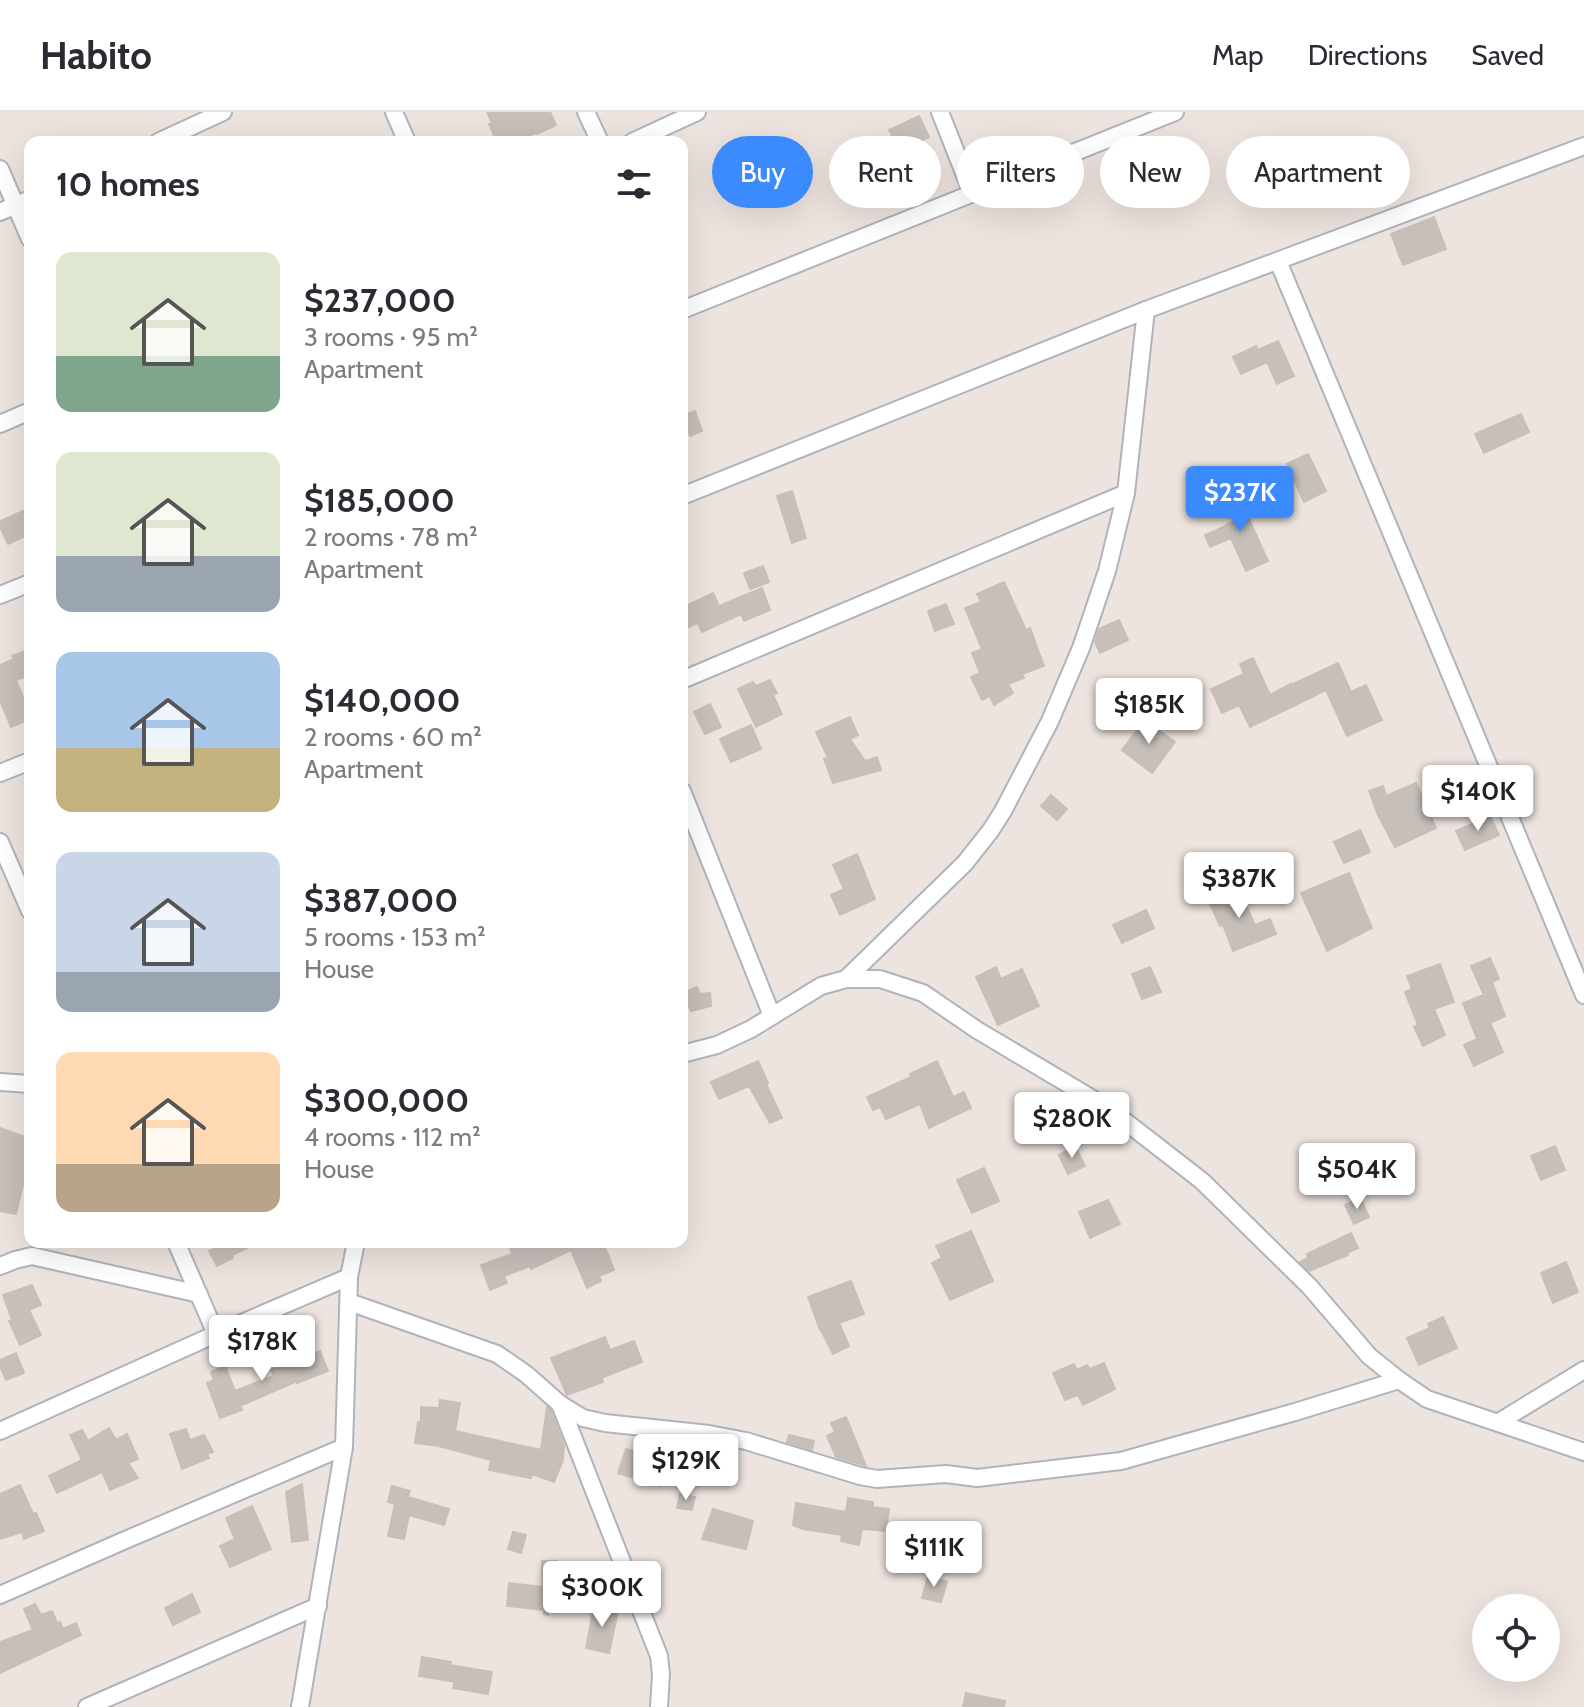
<!DOCTYPE html>
<html lang="en">
<head>
<meta charset="utf-8">
<style>
  :root { --surface:#fff; --page:#f2f2f3; --text:#2b2b33; --muted:#7c7c81; --line:#e1e1e2; --accent:#3b8bff }
  body { margin:0; font-family:Cabin,sans-serif; background:var(--page); color:var(--text); height:100vh; display:flex; flex-direction:column; font-size:30px; white-space:nowrap }
  * { box-sizing:border-box; margin:0 }
  p { font-size:26px; color:var(--muted) }
  .icon { flex:none; width:44px; height:44px; fill:none; stroke:currentColor; stroke-width:2; stroke-linecap:round; stroke-linejoin:round }
  .map { position:relative; flex:1; overflow:hidden }
  .panel { position:absolute; left:24px; top:24px; width:664px; height:1112px; display:flex; flex-direction:column; background:var(--surface); border-radius:16px; box-shadow:0 8px 32px #0002 }
  .panel>* { flex:none }
  .top-card { position:absolute; left:712px; top:24px; width:752px; height:72px; display:flex; gap:16px }
  .buttons { position:absolute; left:1472px; top:1482px; display:grid; gap:16px }
  .buttons a { display:grid; place-items:center; width:88px; height:88px; border-radius:50%; background:var(--surface); box-shadow:0 8px 32px #0002; font-size:40px }
  .price { position:absolute; translate:-50% -68px; padding:0 18px; border-radius:8px; background:#fff; color:#222; font-size:26px; line-height:52px; filter:drop-shadow(0 2px 4px #0008) }
  .price::after { content:''; position:absolute; left:50%; top:48px; width:24px; height:18px; margin-left:-12px; background:inherit; clip-path:polygon(0 0,100% 0,50% 100%) }
  .price.active { background:var(--accent); color:#fff }
  ul { padding:0; list-style:none }
  li { display:flex; align-items:center; gap:24px; height:200px; padding:0 32px }
  li span { display:grid; place-items:center; flex:none; width:224px; height:160px; border-radius:16px; color:#555 }
  li>.icon { margin-inline-start:auto }
  span .icon { width:96px; height:96px; fill:#fffc; stroke-width:1 }
  li b { font-size:34px }
  h2 { display:flex; justify-content:space-between; align-items:center; height:96px; padding:0 32px; font-size:34px }
  .chip { padding:0 28px; border-radius:36px; background:var(--surface); box-shadow:0 8px 32px #0002; font-size:28px; line-height:72px }
  .chip.active { background:var(--accent); color:#fff }
  header { display:flex; align-items:center; gap:48px; box-sizing:border-box; height:112px; padding:0 40px; background:var(--surface); border-bottom:2px solid var(--line) }
  header strong { font-size:38px }
  nav { display:flex; gap:44px; margin-inline-start:auto; font-size:28px }
  .map>svg:first-child { display:block }
</style>
</head>
<body>
<header>
<strong>Habito</strong>
<nav><a>Map</a><a>Directions</a><a>Saved</a></nav>
</header>
<div class="map">
<svg width="1584" height="1595" viewBox="0 0 1584 1595">
  <rect width="100%" height="100%" fill="#eee4df"/>
  <g fill="#c6bfba" stroke="#cabfb8" stroke-width="2">
    <polygon points="487,0 550,0 556,13 537,22 536,21 512,30 497,30 489,12 492,11"/>
    <polygon points="919,4 929,25 899,39 889,18"/>
    <polygon points="1137,44 1149,72 1130,80 1118,52"/>
    <polygon points="1434,105 1446,137 1403,153 1391,122"/>
    <polygon points="1278,229 1294,264 1277,272 1267,250 1241,262 1233,245 1256,234 1258,238"/>
    <polygon points="695,299 702,319 690,324 682,304"/>
    <polygon points="1521,302 1529,320 1484,341 1475,322"/>
    <polygon points="1308,342 1326,379 1304,390 1287,352"/>
    <polygon points="1236,376 1249,402 1247,403 1268,449 1246,459 1231,426 1210,435 1205,423 1215,419 1247,403 1237,408 1223,382"/>
    <polygon points="792,379 806,426 792,431 777,384"/>
    <polygon points="30,396 30,422 8,432 0,415 0,409"/>
    <polygon points="763,454 769,470 750,477 744,461"/>
    <polygon points="1004,470 1026,518 1030,516 1044,554 1022,562 1024,566 1008,572 1013,581 994,593 990,584 982,588 971,565 980,561 972,541 982,537 965,496 981,490 977,482"/>
    <polygon points="762,476 770,498 744,509 741,502 702,520 698,511 682,518 682,496 713,481 719,494"/>
    <polygon points="946,492 954,512 935,519 928,499"/>
    <polygon points="1119,508 1128,528 1100,541 1095,530 1099,517"/>
    <polygon points="30,537 30,572 25,565 16,568 30,603 30,607 11,615 0,588 0,553 14,547 12,544"/>
    <polygon points="1253,546 1270,583 1291,572 1291,573 1338,551 1351,580 1366,573 1382,608 1347,624 1326,578 1250,615 1239,593 1222,601 1211,577 1244,562 1240,552"/>
    <polygon points="770,568 777,581 773,583 782,602 756,615 738,577 753,570 756,574"/>
    <polygon points="710,592 721,615 705,622 694,600"/>
    <polygon points="850,605 858,623 850,627 865,649 877,645 881,658 833,671 824,647 828,646 816,620"/>
    <polygon points="1145,608 1175,630 1152,661 1122,638"/>
    <polygon points="751,613 761,637 731,650 720,627"/>
    <polygon points="1416,671 1436,716 1395,735 1378,703 1369,679 1383,674 1386,684"/>
    <polygon points="1051,683 1067,697 1057,708 1041,694"/>
    <polygon points="1490,704 1499,723 1465,738 1456,719"/>
    <polygon points="1360,718 1370,740 1344,751 1334,730"/>
    <polygon points="857,742 875,787 840,803 831,783 844,777 833,753"/>
    <polygon points="1349,761 1372,816 1327,839 1301,781"/>
    <polygon points="1237,774 1255,813 1270,807 1276,822 1233,839 1223,813 1220,814 1208,787"/>
    <polygon points="1146,798 1154,816 1122,831 1113,813"/>
    <polygon points="1490,846 1499,867 1492,870 1505,904 1490,911 1503,940 1474,954 1464,933 1477,927 1463,891 1484,883 1471,854"/>
    <polygon points="1440,852 1454,890 1434,897 1445,923 1423,934 1414,915 1418,913 1405,880 1412,877 1407,864"/>
    <polygon points="996,855 1001,867 1022,857 1039,894 998,913 976,865"/>
    <polygon points="1150,855 1161,880 1142,887 1132,862"/>
    <polygon points="697,875 700,882 710,881 711,894 691,899 683,881"/>
    <polygon points="758,949 768,971 766,972 782,1006 770,1011 749,974 719,987 711,970"/>
    <polygon points="937,949 953,985 964,980 971,996 929,1016 920,992 886,1007 880,995 873,998 867,985 911,965 910,962"/>
    <polygon points="0,1016 30,1027 30,1044 16,1102 0,1099"/>
    <polygon points="1075,1034 1085,1054 1068,1062 1059,1043"/>
    <polygon points="1555,1034 1565,1058 1541,1068 1531,1044"/>
    <polygon points="984,1056 999,1089 972,1101 957,1068"/>
    <polygon points="1360,1086 1369,1105 1354,1112 1345,1093"/>
    <polygon points="1108,1088 1120,1112 1090,1126 1079,1100"/>
    <polygon points="971,1119 993,1169 950,1188 932,1151 942,1146 936,1134"/>
    <polygon points="1351,1121 1358,1136 1347,1141 1348,1143 1309,1159 1300,1150 1308,1146 1307,1142"/>
    <polygon points="211,1130 261,1130 232,1143 233,1146 217,1154 209,1139 214,1137"/>
    <polygon points="508,1130 603,1130 614,1158 599,1164 601,1169 587,1176 571,1138 531,1157 530,1154 504,1164 507,1171 490,1178 481,1153 512,1142"/>
    <polygon points="1566,1150 1578,1180 1553,1191 1541,1161"/>
    <polygon points="851,1169 864,1202 839,1211 849,1234 833,1242 821,1218 820,1218 808,1185"/>
    <polygon points="32,1173 41,1193 29,1198 41,1223 20,1233 9,1209 12,1208 3,1183"/>
    <polygon points="1443,1205 1457,1236 1419,1253 1407,1226 1430,1216 1428,1212"/>
    <polygon points="605,1225 610,1238 634,1229 642,1250 601,1266 603,1270 567,1283 551,1246"/>
    <polygon points="320,1239 328,1259 297,1271 297,1269 240,1294 242,1298 220,1306 207,1271 214,1268 211,1260 225,1254 235,1279 274,1264 271,1258"/>
    <polygon points="16,1241 24,1261 6,1268 0,1254 0,1248"/>
    <polygon points="1104,1251 1115,1277 1083,1293 1078,1283 1065,1288 1053,1261 1074,1252 1077,1258 1087,1253 1090,1257"/>
    <polygon points="440,1288 460,1291 455,1319 541,1338 547,1295 551,1298 564,1333 563,1348 554,1370 532,1362 531,1366 489,1358 491,1348 439,1334 415,1331 418,1310 421,1310 421,1295 439,1296"/>
    <polygon points="846,1305 866,1354 836,1345 827,1324 835,1320 831,1311"/>
    <polygon points="109,1316 116,1328 127,1322 138,1347 128,1351 138,1366 110,1378 102,1360 57,1381 49,1364 82,1348 70,1323 82,1318 88,1329"/>
    <polygon points="186,1317 190,1328 204,1323 213,1340 207,1342 209,1346 182,1357 170,1322"/>
    <polygon points="789,1323 814,1329 812,1338 787,1330"/>
    <polygon points="626,1337 667,1349 660,1374 618,1361"/>
    <polygon points="302,1372 308,1428 292,1430 286,1380"/>
    <polygon points="20,1373 33,1402 36,1401 44,1419 24,1427 22,1420 0,1427 0,1382"/>
    <polygon points="392,1374 410,1379 408,1385 449,1397 444,1413 409,1403 404,1427 388,1424 395,1392 388,1390"/>
    <polygon points="680,1382 695,1385 692,1398 677,1396"/>
    <polygon points="848,1386 873,1390 873,1395 889,1397 886,1419 862,1417 859,1433 841,1429 842,1423 803,1417 793,1413 796,1391 846,1400"/>
    <polygon points="252,1394 271,1437 230,1455 220,1434 235,1427 226,1406"/>
    <polygon points="713,1397 753,1409 746,1437 702,1427"/>
    <polygon points="513,1420 526,1423 521,1441 508,1437"/>
    <polygon points="542,1449 557,1449 557,1467 548,1503 544,1502 544,1498 507,1494 509,1471 543,1475"/>
    <polygon points="928,1464 947,1470 941,1490 922,1486"/>
    <polygon points="192,1482 200,1500 173,1513 165,1496"/>
    <polygon points="35,1492 41,1503 52,1499 57,1511 60,1510 63,1517 76,1511 81,1523 0,1561 0,1530 33,1518 24,1497"/>
    <polygon points="594,1494 618,1499 609,1541 586,1536"/>
    <polygon points="422,1545 451,1550 450,1553 492,1560 488,1582 453,1576 455,1570 419,1564"/>
    <polygon points="966,1581 1005,1589 1004,1595 963,1595"/>
  </g>
  <g fill="none" stroke-linecap="round" stroke-linejoin="round">
    <g stroke="#afb4bc" stroke-width="20">
      <g id="minor">
        <polyline points="394,0 407,30"/>
        <polyline points="586,0 600,30"/>
        <polyline points="940,0 972,81"/>
        <polyline points="158,30 223,0"/>
        <polyline points="632,30 697,0"/>
        <polyline points="0,57 30,127"/>
        <polyline points="0,100 30,87"/>
        <polyline points="1278,149 1584,883"/>
        <polyline points="682,198 1175,0"/>
        <polyline points="0,312 30,299"/>
        <polyline points="682,384 1146,198 1584,34"/>
        <polyline points="0,483 30,471"/>
        <polyline points="682,568 1126,381"/>
        <polyline points="0,661 30,649"/>
        <polyline points="682,679 772,904"/>
        <polyline points="0,730 30,799"/>
        <polyline points="846,867 965,751 991,718 1003,699 1050,609 1081,536 1107,459 1126,381 1146,198"/>
        <polyline points="682,942 717,933 751,917 821,874 846,867 880,867 923,881 977,918 1108,996 1202,1069 1310,1175 1369,1244 1399,1268 1427,1287 1584,1340"/>
        <polyline points="0,970 30,972"/>
        <polyline points="0,1154 15,1148 32,1144 199,1182"/>
        <polyline points="349,1190 497,1242 526,1262 560,1292 583,1306 605,1311 709,1322 746,1329 860,1364 877,1367 946,1362 977,1366 1121,1349 1295,1300 1399,1268"/>
        <polyline points="216,1222 349,1165"/>
        <polyline points="560,1292 659,1544 661,1562 659,1595"/>
        <polyline points="1499,1310 1584,1258"/>
        <polyline points="0,1319 216,1222 176,1130"/>
        <polyline points="0,1483 123,1429 344,1335"/>
        <polyline points="87,1595 318,1494"/>
        <polyline points="300,1595 344,1335 349,1165 356,1130"/>
      </g>
    </g>
    <use href="#minor" stroke="#fff" stroke-width="16"/>
  </g>
</svg>
<div class="buttons">
<a><svg class="icon" aria-label="locate" viewBox="0 0 24 24"><circle cx="12" cy="12" r="6"/><path d="M12 2v4M12 18v4M2 12h4M18 12h4"/></svg></a>
</div>
<b class="price active" style="left:1240px;top:422px">$237K</b>
<b class="price" style="left:1149px;top:634px">$185K</b>
<b class="price" style="left:1478px;top:721px">$140K</b>
<b class="price" style="left:1239px;top:808px">$387K</b>
<b class="price" style="left:1072px;top:1048px">$280K</b>
<b class="price" style="left:1357px;top:1099px">$504K</b>
<b class="price" style="left:262px;top:1271px">$178K</b>
<b class="price" style="left:686px;top:1390px">$129K</b>
<b class="price" style="left:934px;top:1477px">$111K</b>
<b class="price" style="left:602px;top:1517px">$300K</b>
<div class="top-card">
<a class="chip active">Buy</a>
<a class="chip">Rent</a>
<a class="chip">Filters</a>
<a class="chip">New</a>
<a class="chip">Apartment</a>
</div>
<section class="panel">
<h2>10 homes<svg class="icon" aria-label="filters" viewBox="0 0 24 24"><path d="M4 7h16M4 17h16"/><circle cx="9" cy="7" r="2"/><circle cx="15" cy="17" r="2"/></svg></h2>
<ul>
<li><span style="background:linear-gradient(#dfe7d0 65%,#7fa58c 0)"><svg class="icon" aria-label="home" viewBox="0 0 24 24"><path d="M3 11l9-7 9 7M6 9v11h12V9"/></svg></span><div><b>$237,000</b><p>3 rooms · 95 m²</p><p>Apartment</p></div></li>
<li><span style="background:linear-gradient(#dfe7d0 65%,#9aa5b1 0)"><svg class="icon" aria-label="home" viewBox="0 0 24 24"><path d="M3 11l9-7 9 7M6 9v11h12V9"/></svg></span><div><b>$185,000</b><p>2 rooms · 78 m²</p><p>Apartment</p></div></li>
<li><span style="background:linear-gradient(#a9c7e8 60%,#c2b280 0)"><svg class="icon" aria-label="home" viewBox="0 0 24 24"><path d="M3 11l9-7 9 7M6 9v11h12V9"/></svg></span><div><b>$140,000</b><p>2 rooms · 60 m²</p><p>Apartment</p></div></li>
<li><span style="background:linear-gradient(#c9d6e8 75%,#9aa5b1 0)"><svg class="icon" aria-label="home" viewBox="0 0 24 24"><path d="M3 11l9-7 9 7M6 9v11h12V9"/></svg></span><div><b>$387,000</b><p>5 rooms · 153 m²</p><p>House</p></div></li>
<li><span style="background:linear-gradient(#ffd9b3 70%,#b9a48a 0)"><svg class="icon" aria-label="home" viewBox="0 0 24 24"><path d="M3 11l9-7 9 7M6 9v11h12V9"/></svg></span><div><b>$300,000</b><p>4 rooms · 112 m²</p><p>House</p></div></li>
</ul>
</section>
</div>
</body>
</html>
